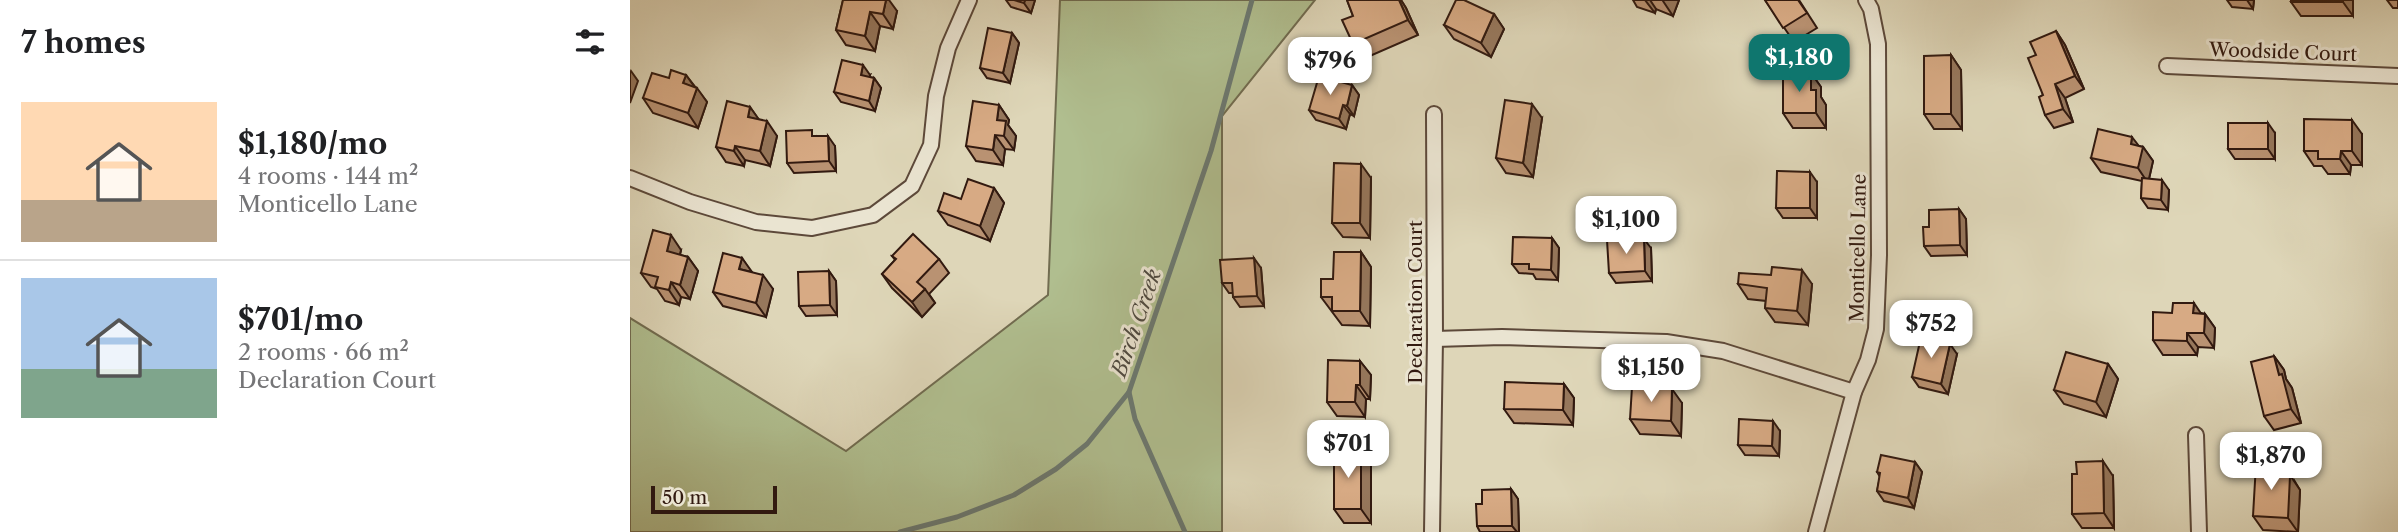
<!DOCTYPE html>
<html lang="en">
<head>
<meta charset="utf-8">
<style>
  :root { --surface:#fff; --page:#f6f6f6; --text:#202124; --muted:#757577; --line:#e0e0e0; --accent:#0f766e }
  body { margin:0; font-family:"Libre Caslon Text",serif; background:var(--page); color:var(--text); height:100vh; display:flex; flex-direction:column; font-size:26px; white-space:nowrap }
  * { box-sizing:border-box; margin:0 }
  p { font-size:23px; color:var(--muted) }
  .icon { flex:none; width:38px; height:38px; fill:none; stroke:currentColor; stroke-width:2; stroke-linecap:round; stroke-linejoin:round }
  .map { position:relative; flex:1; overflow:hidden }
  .drawer { display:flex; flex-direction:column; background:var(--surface); width:630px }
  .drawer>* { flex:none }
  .scale { position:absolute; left:21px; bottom:18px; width:126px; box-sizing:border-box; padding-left:7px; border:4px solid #321a10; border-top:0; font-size:19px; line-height:24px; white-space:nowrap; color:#321a10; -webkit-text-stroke:5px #eae4d1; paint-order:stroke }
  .price { position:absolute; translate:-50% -60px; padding:0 16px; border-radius:14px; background:#fff; color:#222; font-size:23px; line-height:46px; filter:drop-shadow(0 2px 4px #0008) }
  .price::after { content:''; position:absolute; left:50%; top:42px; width:21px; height:16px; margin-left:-10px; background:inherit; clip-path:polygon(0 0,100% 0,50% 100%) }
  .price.on { background:var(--accent); color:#fff }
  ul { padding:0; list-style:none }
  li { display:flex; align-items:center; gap:21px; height:175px; padding:0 21px }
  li+li { border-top:2px solid var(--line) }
  li span { display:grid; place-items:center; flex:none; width:196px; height:140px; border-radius:0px; color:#555 }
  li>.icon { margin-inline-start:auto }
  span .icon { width:84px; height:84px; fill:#fffc; stroke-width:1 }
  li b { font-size:30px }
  h2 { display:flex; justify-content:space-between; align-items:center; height:84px; padding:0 21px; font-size:30px }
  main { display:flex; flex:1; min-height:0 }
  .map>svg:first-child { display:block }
</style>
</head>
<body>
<main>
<section class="drawer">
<h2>7 homes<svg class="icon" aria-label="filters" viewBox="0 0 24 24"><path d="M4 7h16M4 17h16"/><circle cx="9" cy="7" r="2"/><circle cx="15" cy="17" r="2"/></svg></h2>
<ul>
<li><span style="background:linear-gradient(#ffd9b3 70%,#b9a48a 0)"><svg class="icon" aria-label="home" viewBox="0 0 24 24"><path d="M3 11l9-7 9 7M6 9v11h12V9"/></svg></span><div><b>$1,180/mo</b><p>4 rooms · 144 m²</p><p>Monticello Lane</p></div></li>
<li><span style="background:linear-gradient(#a9c7e8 65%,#7fa58c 0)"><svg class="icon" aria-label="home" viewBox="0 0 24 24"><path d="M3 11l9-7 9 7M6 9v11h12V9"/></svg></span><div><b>$701/mo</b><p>2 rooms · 66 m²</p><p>Declaration Court</p></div></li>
</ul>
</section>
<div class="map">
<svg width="1768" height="532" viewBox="0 0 1768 532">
  <rect width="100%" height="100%" fill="#ded6b8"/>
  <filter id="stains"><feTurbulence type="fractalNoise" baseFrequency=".00286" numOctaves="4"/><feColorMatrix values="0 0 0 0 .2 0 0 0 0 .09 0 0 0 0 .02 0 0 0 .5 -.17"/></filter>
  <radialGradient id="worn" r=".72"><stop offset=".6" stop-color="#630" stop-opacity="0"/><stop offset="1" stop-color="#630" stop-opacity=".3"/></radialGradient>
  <polygon fill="#b0be8f" stroke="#716c50" stroke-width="2" points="430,0 685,0 592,116 592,532 0,532 0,318 216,451 418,295"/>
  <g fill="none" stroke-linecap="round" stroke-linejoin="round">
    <g stroke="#6c7971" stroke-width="5">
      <polyline points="499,392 505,419 555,532"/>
      <polyline points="270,532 327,517 384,495 426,469 457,444 499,392 581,151 622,0"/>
    </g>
    <g stroke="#5d493a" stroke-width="18">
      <g id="minor">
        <polyline points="1537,66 1768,76"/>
        <polyline points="0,178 60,202 126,222 182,228 243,215 282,186 301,145 306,96 318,48 339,0"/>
        <polyline points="805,339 872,337 1036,342 1093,351 1224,392"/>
        <polyline points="1566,435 1569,532"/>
        <polyline points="802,532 805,339 804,114"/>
        <polyline points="1186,532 1224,392 1238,360 1246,329 1249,255 1248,44 1241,9 1236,0"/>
      </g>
    </g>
    <use href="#minor" stroke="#eae4d1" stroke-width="14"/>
  </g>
  <g fill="#b99272" stroke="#321a10" stroke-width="2">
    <polygon points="213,0 267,11 263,29 250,26 245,51 216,45 206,30"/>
    <polygon points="376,0 405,0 401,13 381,7"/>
    <polygon points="717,0 771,0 776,8 788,35 733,59 723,44 723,16"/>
    <polygon points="1003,0 1049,0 1043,16 1026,9 1025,13 1007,7"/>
    <polygon points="1135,0 1169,0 1187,28 1164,42"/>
    <polygon points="1597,0 1624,0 1623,9 1602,7"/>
    <polygon points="1723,0 1723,16 1671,16 1661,2"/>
    <polygon points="1757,0 1768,0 1768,8 1763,8"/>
    <polygon points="864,14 874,29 861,57 824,39 814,25"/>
    <polygon points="1426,31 1435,45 1454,89 1435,98 1443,122 1424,128 1415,115 1413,95 1406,55"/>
    <polygon points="382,33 389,43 380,83 357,78 350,68"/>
    <polygon points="1321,55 1331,70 1332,129 1304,129 1294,114"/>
    <polygon points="1181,73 1191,87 1191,97 1196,105 1196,128 1163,128 1153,113"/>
    <polygon points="56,75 77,102 68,128 23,113 13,98 39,78"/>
    <polygon points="240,75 239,77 244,78 251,88 245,111 211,102 204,92"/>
    <polygon points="722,85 729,95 724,116 720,114 716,129 686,120 679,110"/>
    <polygon points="369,105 379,120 378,125 386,136 384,150 375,149 373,165 346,161 336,146"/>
    <polygon points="120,107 129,120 147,136 140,166 115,160 114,166 96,162 86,147"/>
    <polygon points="912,118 903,177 876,173 866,158"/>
    <polygon points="1645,133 1645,159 1605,159 1598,149"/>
    <polygon points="1732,134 1732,165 1721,165 1720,174 1698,174 1692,166 1684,166 1674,151"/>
    <polygon points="187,136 205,146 206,171 164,173 157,163"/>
    <polygon points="1509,146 1513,147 1523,161 1519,179 1539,190 1538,210 1518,208 1511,198 1512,181 1471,172 1461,158"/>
    <polygon points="741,178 740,238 713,237 702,223"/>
    <polygon points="1187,182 1187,218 1153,218 1146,208"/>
    <polygon points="364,188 374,203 360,241 318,225 308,211 331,199"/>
    <polygon points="1329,209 1336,219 1337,255 1301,256 1294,246 1299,227"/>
    <polygon points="922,238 929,248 928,280 906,279 903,274 889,273 882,264"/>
    <polygon points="1021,248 1022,281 986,283 979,273"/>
    <polygon points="51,250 50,255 58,257 68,271 60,299 51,297 49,305 35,301 27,289 21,287 11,273"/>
    <polygon points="731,252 741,267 740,326 712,325 691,297 703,279"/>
    <polygon points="262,256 309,259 319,273 299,294 305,303 292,317 262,288 252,274 265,260"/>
    <polygon points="112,258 121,272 143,289 136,317 93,306 83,292"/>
    <polygon points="631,268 634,306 610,307 603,297 603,293 599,293 592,283"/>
    <polygon points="199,271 206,281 207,315 176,316 169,306"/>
    <polygon points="1108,284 1182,284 1178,325 1145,322 1135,308 1136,301 1118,299"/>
    <polygon points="1571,313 1575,314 1585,328 1584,348 1568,347 1567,355 1533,355 1523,340"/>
    <polygon points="1327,354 1318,394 1289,387 1282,377"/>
    <polygon points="1644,356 1654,370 1656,379 1662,388 1671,423 1644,430 1634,416"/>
    <polygon points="730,361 741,375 740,399 736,399 735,417 707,416 697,402"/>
    <polygon points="1478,364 1488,379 1476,417 1434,404 1424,390"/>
    <polygon points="934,384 944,398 943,425 884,423 874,409"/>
    <polygon points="1052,403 1051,436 1010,434 1000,419"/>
    <polygon points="1150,431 1149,456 1115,455 1108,445"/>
    <polygon points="1285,462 1292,472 1284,508 1254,501 1247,491 1250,477 1247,472"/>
    <polygon points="741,464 741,523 714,523 704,509"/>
    <polygon points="1483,476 1484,528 1452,528 1442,514"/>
    <polygon points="1664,480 1670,490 1668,532 1633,530 1623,516"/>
    <polygon points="881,489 888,499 889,532 850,532 847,526 852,504"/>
  </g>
  <g fill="#96775c" stroke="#321a10" stroke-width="2">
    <polygon points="256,0 259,0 267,11 263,29 253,14"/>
    <polygon points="395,0 405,0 401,13 394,3"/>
    <polygon points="769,0 771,0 776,8 788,35 778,20"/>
    <polygon points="1015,0 1020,0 1026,9 1025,13"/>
    <polygon points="1033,0 1049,0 1043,16 1033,1"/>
    <polygon points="1617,0 1624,0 1623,9"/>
    <polygon points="1713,0 1723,0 1723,16 1713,2"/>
    <polygon points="240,12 250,26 245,51 235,36"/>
    <polygon points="864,14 874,29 861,57 851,43"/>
    <polygon points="1426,31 1435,45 1454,89 1445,76"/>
    <polygon points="382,33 389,43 380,83 373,73"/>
    <polygon points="1321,55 1331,70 1332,129 1321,114"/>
    <polygon points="233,65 240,75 238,85 231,75"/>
    <polygon points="1,71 8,81 0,103 0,73"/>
    <polygon points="1181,73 1191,87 1191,97 1196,105 1196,128 1186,113 1181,90"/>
    <polygon points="56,75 66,89 53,83"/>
    <polygon points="244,78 251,88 245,111 239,101"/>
    <polygon points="1425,84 1435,98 1443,122 1433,109"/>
    <polygon points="722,85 729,95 724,116 717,106"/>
    <polygon points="67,88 77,102 68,128 58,113"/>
    <polygon points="902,104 912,118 903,177 893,163"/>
    <polygon points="369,105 379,120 378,125 386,136 384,150 374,136 367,120"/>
    <polygon points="713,105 720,114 716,129 709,119"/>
    <polygon points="120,107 130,121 118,117"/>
    <polygon points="1722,120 1732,134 1732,165 1722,151"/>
    <polygon points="137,121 147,136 140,166 130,151"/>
    <polygon points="1638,123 1645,133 1645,159 1638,149"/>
    <polygon points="365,135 375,149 373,165 363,150"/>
    <polygon points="198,136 205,146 206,171 199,161"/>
    <polygon points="1502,137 1512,150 1513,147 1523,161 1518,183 1508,168 1501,144"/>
    <polygon points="105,146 115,160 114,166 104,151"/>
    <polygon points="1711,151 1721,165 1720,174 1710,159"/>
    <polygon points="731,164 741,178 740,238 730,223"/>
    <polygon points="1180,172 1187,182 1187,218 1180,208"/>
    <polygon points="1532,180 1539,190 1538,210 1531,200"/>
    <polygon points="364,188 374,203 360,241 350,226"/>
    <polygon points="1329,209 1336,219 1337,255 1330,245"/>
    <polygon points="41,235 51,250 47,265 37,251"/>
    <polygon points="922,238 929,248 928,280 921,270"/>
    <polygon points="1014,239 1021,248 1022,281 1015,271"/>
    <polygon points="731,252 741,267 740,326 730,311"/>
    <polygon points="58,257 68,271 60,299 50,285"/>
    <polygon points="112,258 122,272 109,269"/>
    <polygon points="624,258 631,268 634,306 627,296"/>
    <polygon points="1172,270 1182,284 1178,325 1167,311"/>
    <polygon points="199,271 206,281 207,315 200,305"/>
    <polygon points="133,275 143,289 136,317 126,303"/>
    <polygon points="41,282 51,297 49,305 39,290"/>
    <polygon points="295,289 305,303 292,317 282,302"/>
    <polygon points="1564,303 1574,318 1563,313"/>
    <polygon points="1575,314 1585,328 1584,348 1574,333"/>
    <polygon points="1557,333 1568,347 1567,355 1557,341"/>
    <polygon points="1320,344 1327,354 1318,394 1311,384"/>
    <polygon points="1644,356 1654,370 1656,379 1662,388 1671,423 1661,409 1649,375"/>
    <polygon points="730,361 741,375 740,399 730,385"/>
    <polygon points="1478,364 1488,379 1476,417 1466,402"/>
    <polygon points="934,384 944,398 943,425 933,410"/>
    <polygon points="726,385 736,399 735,417 725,402"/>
    <polygon points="1042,389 1052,403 1051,436 1041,421"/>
    <polygon points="1143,421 1150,431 1149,456 1142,446"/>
    <polygon points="731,450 741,464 741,523 731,509"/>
    <polygon points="1473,461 1483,476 1484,528 1474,513"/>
    <polygon points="1285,462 1292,472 1284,508 1278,498"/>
    <polygon points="1654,466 1670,490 1668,532 1658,518 1654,475"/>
    <polygon points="881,489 888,499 889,532 887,532 882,526"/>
  </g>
  <g fill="#d7aa84" stroke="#321a10" stroke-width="2">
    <polygon points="213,0 256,0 253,14 240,12 235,36 206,30"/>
    <polygon points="384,0 395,0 394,3"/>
    <polygon points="717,0 769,0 778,20 723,44 712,20 723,16"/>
    <polygon points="826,0 834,0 864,14 851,43 814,25"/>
    <polygon points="1135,0 1168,0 1177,13 1153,28"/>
    <rect x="1661" y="0" width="52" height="2"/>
    <polygon points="358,28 382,33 373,73 350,68"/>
    <polygon points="1426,31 1445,76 1425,84 1433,109 1415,115 1409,97 1413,95 1398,58 1406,55 1400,42"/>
    <polygon points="1321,55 1321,114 1294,114 1294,56"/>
    <polygon points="212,60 233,65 231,75 244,78 239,101 204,92"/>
    <polygon points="41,70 56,75 53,83 67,88 58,113 13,98 22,73 39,78"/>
    <polygon points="1153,73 1181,73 1181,90 1186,90 1186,113 1153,113"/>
    <polygon points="689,76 722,85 717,106 713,105 709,119 679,110"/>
    <polygon points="875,100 902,104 893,163 866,158"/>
    <polygon points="97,101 120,107 118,117 137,121 130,151 105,146 104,151 86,147"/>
    <polygon points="343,101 369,105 367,120 376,121 374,136 365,135 363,150 336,146"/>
    <polygon points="1674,119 1722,120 1722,151 1711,151 1710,159 1688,159 1688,151 1674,151"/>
    <rect x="1598" y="123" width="40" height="26"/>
    <polygon points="1468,129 1502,137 1501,144 1513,147 1508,168 1461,158"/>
    <polygon points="182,130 182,136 198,136 199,161 157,163 156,131"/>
    <polygon points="704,163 731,164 730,223 702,223"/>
    <polygon points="1147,171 1180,172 1180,208 1146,208"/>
    <polygon points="1512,178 1532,180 1531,200 1511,198"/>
    <polygon points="338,179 364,188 350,226 308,211 314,193 331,199"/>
    <polygon points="1329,209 1330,245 1294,246 1293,227 1299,227 1299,210"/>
    <polygon points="23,230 41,235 37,251 58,257 50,285 41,282 39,290 25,287 28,277 11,273"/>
    <polygon points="283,234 309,259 287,282 295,289 282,302 252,274 266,259 262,256"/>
    <polygon points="883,237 922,238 921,270 899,269 899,264 882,264"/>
    <polygon points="1014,239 1015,271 979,273 977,240"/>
    <polygon points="704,252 731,252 730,311 702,311 702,297 691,297 691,279 703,279"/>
    <polygon points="93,253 112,258 109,269 133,275 126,303 83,292"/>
    <polygon points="624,258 627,296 603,297 602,283 592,283 590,260"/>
    <polygon points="1142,267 1172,270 1167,311 1135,308 1137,288 1108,284 1109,273 1141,275"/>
    <polygon points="199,271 200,305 169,306 168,272"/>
    <polygon points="1543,303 1564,303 1563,313 1575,314 1574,333 1557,333 1557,341 1523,340 1523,312 1542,313"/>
    <polygon points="1291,337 1320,344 1311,384 1282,377"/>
    <polygon points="1436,352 1478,364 1466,402 1424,390"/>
    <polygon points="1644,356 1649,375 1652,374 1661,409 1634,416 1621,362"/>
    <polygon points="698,360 730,361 730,385 726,385 725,402 697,402"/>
    <polygon points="875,382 934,384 933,410 874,409"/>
    <polygon points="1002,387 1042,389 1041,421 1000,419"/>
    <polygon points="1109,419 1143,421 1142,446 1108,445"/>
    <rect x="704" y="450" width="27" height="59"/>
    <polygon points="1251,455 1285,462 1278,498 1247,491 1250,473 1247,472"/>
    <polygon points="1473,461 1474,513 1442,514 1442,474 1447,474 1446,462"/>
    <polygon points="1626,464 1654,466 1654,475 1660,476 1658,518 1623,516"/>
    <polygon points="881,489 882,526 847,526 846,504 852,504 852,490"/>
  </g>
  <g text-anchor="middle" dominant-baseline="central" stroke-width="6" stroke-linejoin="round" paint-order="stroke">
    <g font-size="19" fill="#321a10" stroke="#eae4d1">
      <text transform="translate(1653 52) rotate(2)">Woodside Court</text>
      <text transform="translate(1228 248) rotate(-89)">Monticello Lane</text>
      <text transform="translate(785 302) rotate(-90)">Declaration Court</text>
    </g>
    <g font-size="21" font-style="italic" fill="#4f4a41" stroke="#eae4d1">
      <text transform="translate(506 323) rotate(-71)">Birch Creek</text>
    </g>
  </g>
  <rect width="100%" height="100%" filter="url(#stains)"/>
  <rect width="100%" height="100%" fill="url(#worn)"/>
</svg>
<div class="scale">50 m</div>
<b class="price on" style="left:1169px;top:94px">$1,180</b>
<b class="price" style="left:700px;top:97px">$796</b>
<b class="price" style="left:996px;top:256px">$1,100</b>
<b class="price" style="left:1301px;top:360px">$752</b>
<b class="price" style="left:1021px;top:404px">$1,150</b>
<b class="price" style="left:718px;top:480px">$701</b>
<b class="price" style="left:1641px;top:492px">$1,870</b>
</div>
</main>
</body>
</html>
